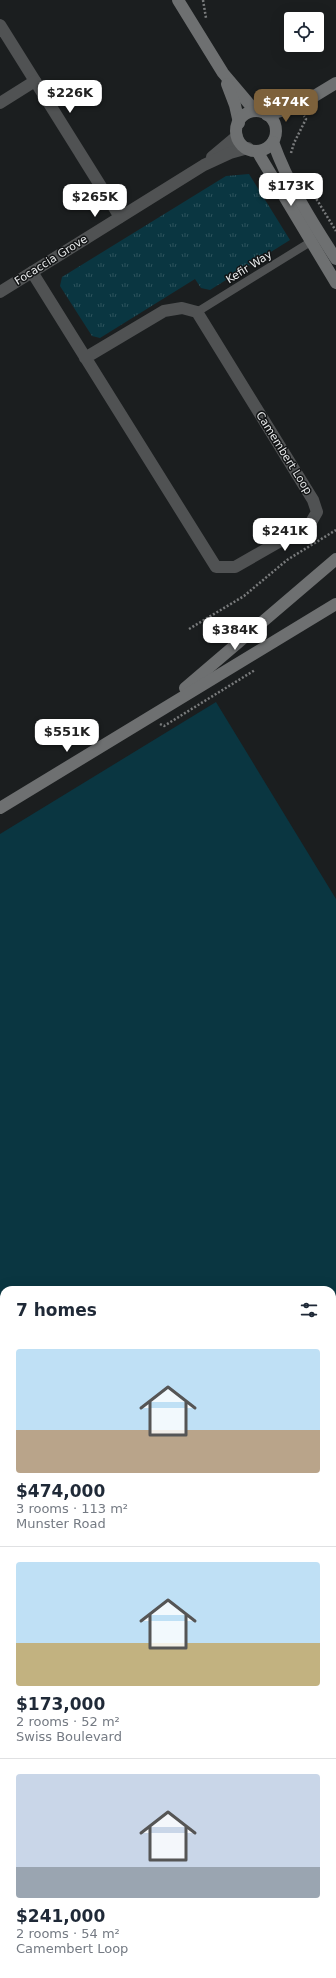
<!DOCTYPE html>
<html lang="en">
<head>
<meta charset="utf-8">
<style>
  :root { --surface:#fff; --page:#f6f6f7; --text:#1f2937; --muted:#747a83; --line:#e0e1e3; --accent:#7d613b }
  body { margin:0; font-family:"DejaVu Sans",sans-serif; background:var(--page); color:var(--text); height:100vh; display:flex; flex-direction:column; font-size:15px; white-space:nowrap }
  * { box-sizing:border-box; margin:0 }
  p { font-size:13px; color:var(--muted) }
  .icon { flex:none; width:22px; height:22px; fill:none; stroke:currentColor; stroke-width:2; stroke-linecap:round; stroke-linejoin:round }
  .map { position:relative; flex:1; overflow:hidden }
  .details { position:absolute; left:0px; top:1286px; width:336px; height:692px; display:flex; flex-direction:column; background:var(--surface); border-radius:12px 12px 0 0; box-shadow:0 4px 16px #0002 }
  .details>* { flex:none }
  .buttons { position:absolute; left:284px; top:12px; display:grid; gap:8px }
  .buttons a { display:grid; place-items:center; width:40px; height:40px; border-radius:4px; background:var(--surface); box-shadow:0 4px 16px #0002; font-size:20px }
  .price { position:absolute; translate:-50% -34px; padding:0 9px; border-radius:8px; background:#fff; color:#222; font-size:13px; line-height:26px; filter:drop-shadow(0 1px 2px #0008) }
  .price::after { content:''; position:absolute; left:50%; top:24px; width:12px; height:9px; margin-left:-6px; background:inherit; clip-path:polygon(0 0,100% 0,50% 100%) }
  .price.selected { background:var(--accent); color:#fff }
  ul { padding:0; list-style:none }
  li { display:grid; align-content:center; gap:8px; height:212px; padding:0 16px }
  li+li { border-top:1px solid var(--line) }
  li span { display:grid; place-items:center; height:124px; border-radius:4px; color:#555 }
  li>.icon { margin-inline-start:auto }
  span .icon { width:72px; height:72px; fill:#fffc; stroke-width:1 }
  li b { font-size:17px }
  h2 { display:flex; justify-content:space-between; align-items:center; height:48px; padding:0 16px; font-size:17px }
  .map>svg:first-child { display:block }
</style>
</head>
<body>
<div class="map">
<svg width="336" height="1978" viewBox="0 0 336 1978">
  <defs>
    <pattern id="park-tufts" width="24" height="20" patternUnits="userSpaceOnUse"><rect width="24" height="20" fill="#0a3641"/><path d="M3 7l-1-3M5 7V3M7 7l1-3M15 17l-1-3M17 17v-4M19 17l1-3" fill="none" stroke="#2e535d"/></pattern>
  </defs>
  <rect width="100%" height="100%" fill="#1b1e1f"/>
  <polygon fill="#0a3641" points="216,702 336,899 336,1978 66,1978 65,1974 332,1974 332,1290 4,1290 4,1820 0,1810 0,834"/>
  <polygon fill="url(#park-tufts)" points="249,174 290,240 210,290 201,288 195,279 100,338 92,336 60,286 62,277 226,176"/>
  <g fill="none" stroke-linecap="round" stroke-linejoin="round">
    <g stroke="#797b7c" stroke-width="2.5" stroke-dasharray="2 2" stroke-linecap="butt">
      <polyline points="203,0 206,18"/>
      <polyline points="259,96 289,93 290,95"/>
      <polyline points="291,153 294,143 306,119 304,116"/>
      <polyline points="306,182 336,231"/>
      <polyline points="189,629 244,596 287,560 336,530"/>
      <polyline points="160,724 164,726 255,670"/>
    </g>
    <polyline stroke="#505253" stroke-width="8" points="197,312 312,241"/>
    <g stroke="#505253" stroke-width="12">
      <polyline points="0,25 120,217"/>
      <polyline points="0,103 35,81"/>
      <polyline points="212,157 237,136"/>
      <polyline points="32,272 216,567 235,567 310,524 317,512 313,500 197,312 182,308 164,311 85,358"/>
      <polyline points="0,292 204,165 230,153 248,148"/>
      <polyline points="0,1340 4,1361"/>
      <polyline points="0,1450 4,1441"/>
      <polyline points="0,1712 4,1719"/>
      <polyline points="0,1842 4,1853"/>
      <polyline points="49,1974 50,1978"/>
      <polyline points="85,1974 86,1978"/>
    </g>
    <g stroke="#6e7071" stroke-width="12">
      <polyline points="178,0 223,73 255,111"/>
      <polyline points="227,84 235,105 239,123"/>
      <circle cx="256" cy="131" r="20"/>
      <polyline points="267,115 298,106 336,83"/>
      <path d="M273,142C288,184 312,222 336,259"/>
      <polyline points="257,151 336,283"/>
      <polyline points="185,688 336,559"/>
      <polyline points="0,808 336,604"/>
    </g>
  </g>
  <g text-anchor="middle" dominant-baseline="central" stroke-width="3" stroke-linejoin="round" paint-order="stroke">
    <g font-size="11" fill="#e8eaeb" stroke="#121415">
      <text transform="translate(51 260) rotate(-32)">Focaccia Grove</text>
      <text transform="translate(249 267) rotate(-32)">Kefir Way</text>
      <text transform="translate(284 453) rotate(58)">Camembert Loop</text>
    </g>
  </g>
</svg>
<div class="buttons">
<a><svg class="icon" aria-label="locate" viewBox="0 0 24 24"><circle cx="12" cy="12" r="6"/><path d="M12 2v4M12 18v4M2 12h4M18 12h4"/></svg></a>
</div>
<b class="price" style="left:70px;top:114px">$226K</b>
<b class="price selected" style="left:286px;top:123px">$474K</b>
<b class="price" style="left:291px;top:207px">$173K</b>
<b class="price" style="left:95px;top:218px">$265K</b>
<b class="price" style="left:285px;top:552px">$241K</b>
<b class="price" style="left:235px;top:651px">$384K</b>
<b class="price" style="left:67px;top:753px">$551K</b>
<section class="details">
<h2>7 homes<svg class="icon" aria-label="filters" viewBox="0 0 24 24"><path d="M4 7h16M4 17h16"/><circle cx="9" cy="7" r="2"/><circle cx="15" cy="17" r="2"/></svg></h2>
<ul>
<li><span style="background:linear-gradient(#bfe0f5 65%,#b9a48a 0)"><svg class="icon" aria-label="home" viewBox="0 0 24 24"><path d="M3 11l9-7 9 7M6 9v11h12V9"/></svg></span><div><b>$474,000</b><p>3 rooms · 113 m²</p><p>Munster Road</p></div></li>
<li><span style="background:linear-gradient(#bfe0f5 65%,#c2b280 0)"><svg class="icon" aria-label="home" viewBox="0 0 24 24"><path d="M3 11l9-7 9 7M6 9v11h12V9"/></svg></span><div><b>$173,000</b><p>2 rooms · 52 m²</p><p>Swiss Boulevard</p></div></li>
<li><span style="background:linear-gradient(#c9d6e8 75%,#9aa5b1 0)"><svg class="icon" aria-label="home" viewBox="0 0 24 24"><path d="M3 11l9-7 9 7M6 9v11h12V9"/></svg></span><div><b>$241,000</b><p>2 rooms · 54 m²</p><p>Camembert Loop</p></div></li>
</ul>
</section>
</div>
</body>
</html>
